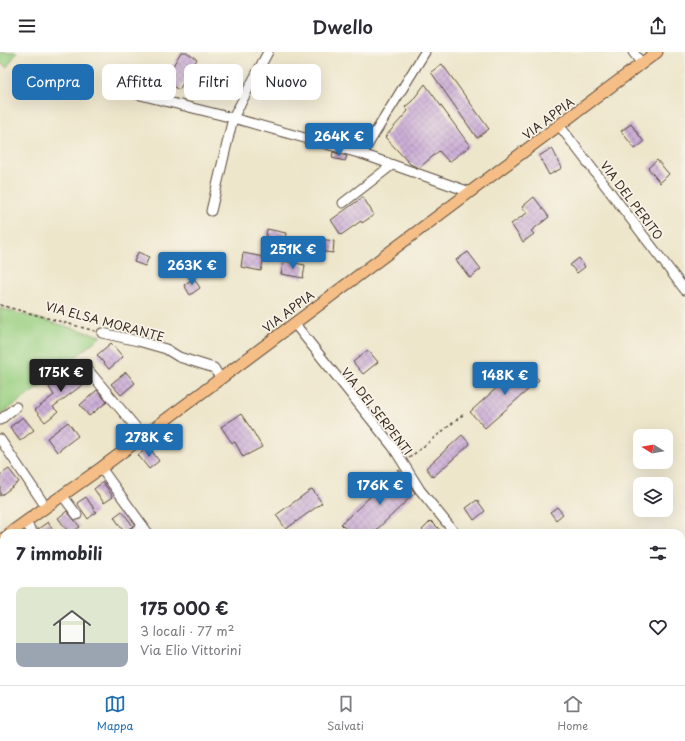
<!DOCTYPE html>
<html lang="it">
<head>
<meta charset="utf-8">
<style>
  :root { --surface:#fff; --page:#f2f2f3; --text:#2b2b33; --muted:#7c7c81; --line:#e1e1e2; --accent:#1f6fb2 }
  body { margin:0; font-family:"Playpen Sans",sans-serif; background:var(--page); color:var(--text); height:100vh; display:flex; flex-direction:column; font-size:15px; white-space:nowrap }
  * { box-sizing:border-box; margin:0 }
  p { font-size:13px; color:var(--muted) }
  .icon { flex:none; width:22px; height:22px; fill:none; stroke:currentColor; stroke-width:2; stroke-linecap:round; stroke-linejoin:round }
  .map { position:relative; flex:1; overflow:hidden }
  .panel { position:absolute; left:0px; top:477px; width:685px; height:156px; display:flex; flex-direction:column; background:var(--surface); border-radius:12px 12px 0 0; box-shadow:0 4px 16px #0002 }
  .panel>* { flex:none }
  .guide { position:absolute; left:12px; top:12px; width:400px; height:36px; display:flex; gap:8px }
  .needle { width:26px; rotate:281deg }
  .tools { position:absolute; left:633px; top:377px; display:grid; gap:8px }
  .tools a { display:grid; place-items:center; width:40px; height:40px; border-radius:8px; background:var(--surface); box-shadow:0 4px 16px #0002; font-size:20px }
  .price { position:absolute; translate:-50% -34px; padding:0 9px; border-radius:4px; background:var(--accent); color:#fff; font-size:13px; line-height:26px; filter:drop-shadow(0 1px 2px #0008) }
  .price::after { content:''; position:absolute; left:50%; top:24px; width:12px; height:9px; margin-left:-6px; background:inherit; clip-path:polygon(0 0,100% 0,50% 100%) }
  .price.current { background:#222; color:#fff }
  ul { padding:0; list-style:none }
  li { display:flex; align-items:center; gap:12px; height:100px; padding:0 16px }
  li+li { border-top:1px solid var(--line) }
  li span { display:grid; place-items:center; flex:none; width:112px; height:80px; border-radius:8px; color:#555 }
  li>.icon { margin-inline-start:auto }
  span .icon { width:48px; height:48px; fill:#fffc; stroke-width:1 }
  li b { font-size:17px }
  h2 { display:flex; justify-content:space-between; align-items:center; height:48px; padding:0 16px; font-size:17px }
  .tag { padding:0 14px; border-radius:8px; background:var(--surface); box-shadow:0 4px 16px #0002; font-size:14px; line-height:36px }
  .tag.current { background:var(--accent); color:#fff }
  header { display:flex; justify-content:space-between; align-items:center; height:52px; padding:0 16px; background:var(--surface); font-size:18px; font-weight:600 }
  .dock { display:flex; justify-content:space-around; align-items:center; height:56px; border-top:1px solid var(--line); background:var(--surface); font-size:11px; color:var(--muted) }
  .dock a { display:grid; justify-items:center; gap:2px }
  .dock .current { color:var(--accent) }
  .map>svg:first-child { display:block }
</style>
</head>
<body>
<header><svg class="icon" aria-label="menu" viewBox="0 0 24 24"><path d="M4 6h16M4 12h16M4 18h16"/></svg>Dwello<svg class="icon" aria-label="share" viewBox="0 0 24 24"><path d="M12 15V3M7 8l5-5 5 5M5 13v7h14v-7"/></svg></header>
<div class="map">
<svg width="685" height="633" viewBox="0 0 685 633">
  <defs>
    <pattern id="building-cross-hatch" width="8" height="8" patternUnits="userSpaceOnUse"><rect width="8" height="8" fill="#ccafd7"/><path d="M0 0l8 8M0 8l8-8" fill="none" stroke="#a78fae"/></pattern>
  </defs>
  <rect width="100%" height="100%" fill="#f7f3e8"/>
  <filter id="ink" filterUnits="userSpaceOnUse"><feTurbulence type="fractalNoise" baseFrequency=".025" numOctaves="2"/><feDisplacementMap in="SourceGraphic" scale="8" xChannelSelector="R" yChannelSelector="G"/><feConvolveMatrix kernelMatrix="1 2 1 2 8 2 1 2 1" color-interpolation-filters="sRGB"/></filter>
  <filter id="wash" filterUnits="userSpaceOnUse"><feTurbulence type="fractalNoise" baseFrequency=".012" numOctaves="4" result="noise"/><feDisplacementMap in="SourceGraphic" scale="16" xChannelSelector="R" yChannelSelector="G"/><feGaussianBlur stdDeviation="0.9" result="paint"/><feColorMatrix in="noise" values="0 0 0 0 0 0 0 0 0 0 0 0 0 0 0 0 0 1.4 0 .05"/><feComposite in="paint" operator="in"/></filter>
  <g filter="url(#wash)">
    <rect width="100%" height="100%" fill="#eee6cb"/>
    <g fill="#9ad081" stroke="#6a7d50">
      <polygon points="0,0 17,0 7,15 0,11"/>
      <polygon points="0,256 101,284 38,336 0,363"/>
    </g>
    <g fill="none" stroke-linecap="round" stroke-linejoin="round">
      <g stroke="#77baec" stroke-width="2">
        <polyline points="681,553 685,549"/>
        <polyline points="143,633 147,629"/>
        <polyline points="574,633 580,629"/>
      </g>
    </g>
    <g id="blocks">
      <g fill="url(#building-cross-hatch)">
        <polygon points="181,0 186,0 197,7 179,38 164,29"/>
        <polygon points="442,12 489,77 477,86 431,20"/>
        <polygon points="425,32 470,94 449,110 439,99 419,116 410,112 385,85 408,59 405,55 412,49"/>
        <polygon points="631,72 644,90 635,97 621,79"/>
        <polygon points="552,96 562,116 549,123 539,104"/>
        <polygon points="333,100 347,104 345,109 332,106"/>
        <polygon points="657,108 669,122 660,131 648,116"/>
        <polygon points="363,145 374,163 362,171 361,169 341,183 331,168"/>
        <polygon points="534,145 549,165 531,179 534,182 523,190 511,172 527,161 522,155"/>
        <polygon points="267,177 286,181 284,194 265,191"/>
        <polygon points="313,186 334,189 333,201 311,198"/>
        <polygon points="138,200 149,205 145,214 134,210"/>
        <polygon points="468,200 481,217 470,226 456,208"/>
        <polygon points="243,201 264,205 261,219 241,215"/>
        <polygon points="579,206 585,215 577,221 570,213"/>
        <polygon points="284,209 305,213 303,226 281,222"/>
        <polygon points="194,226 200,236 190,243 184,233"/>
        <polygon points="111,291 123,305 109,317 97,303"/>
        <polygon points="368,298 378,310 363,322 353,310"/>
        <polygon points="524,311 539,328 485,376 470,360"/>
        <polygon points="79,316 89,328 53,355 58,360 45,370 35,358 54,343 49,335 66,321 69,324"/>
        <polygon points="126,320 135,331 121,343 111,332"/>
        <polygon points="97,338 107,350 89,364 80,353"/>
        <polygon points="241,362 254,381 262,395 243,405 235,390 232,391 221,375"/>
        <polygon points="23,365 34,378 20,389 10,375"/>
        <polygon points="68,370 78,384 57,400 47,386"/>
        <polygon points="462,383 470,392 433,425 426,416"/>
        <polygon points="149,395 159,409 149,417 138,403"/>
        <polygon points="9,417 19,430 0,444 0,423"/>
        <polygon points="399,418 415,441 373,481 350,481 341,472"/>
        <polygon points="103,430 113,445 104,451 94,437"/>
        <polygon points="312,437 322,451 286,477 276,463"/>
        <polygon points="86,445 96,460 88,467 77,451"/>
        <polygon points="477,448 485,459 474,468 466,456"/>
        <polygon points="557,455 563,462 556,468 550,460"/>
        <polygon points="67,459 80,475 71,481 69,481 58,466"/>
        <polygon points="122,459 133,474 124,480 114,465"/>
        <polygon points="431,469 440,478 436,481 425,481 422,478"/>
        <polygon points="48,470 51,475 55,481 41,481 38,477"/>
      </g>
    </g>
  </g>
  <g filter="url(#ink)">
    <use href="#blocks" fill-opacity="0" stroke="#564638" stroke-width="1"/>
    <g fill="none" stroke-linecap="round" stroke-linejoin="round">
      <g stroke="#564638" stroke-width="11">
        <g id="minor">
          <polyline points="633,0 642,12"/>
          <polyline points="124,39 233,66 362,102 470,140"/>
          <polyline points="559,73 685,238"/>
          <polyline points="362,102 425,0"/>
          <polyline points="343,151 392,113"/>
          <polyline points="211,159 233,66 268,0"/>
          <polyline points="294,271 393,395 420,438 455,481"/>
          <polyline points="102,281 138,289 166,297 179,305 214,316 220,326"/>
          <polyline points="84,313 143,384"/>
          <polyline points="0,368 16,355"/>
          <polyline points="0,387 46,455"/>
          <polyline points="101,416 148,481"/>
          <polyline points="62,443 77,463"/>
          <polyline points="25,470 33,481"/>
          <polyline points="133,481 143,474"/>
          <polyline points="0,514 2,517"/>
          <polyline points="0,589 4,586"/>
          <polyline points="256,629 259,633"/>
          <polyline points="564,629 567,633"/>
          <polyline points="512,633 515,629"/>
        </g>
      </g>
      <g stroke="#564638" stroke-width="13">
        <g id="major">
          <polyline points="10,481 46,455 101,416 657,0"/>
          <polyline points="0,489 4,486"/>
        </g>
      </g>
      <g stroke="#564638" stroke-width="1.5" stroke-dasharray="3 3" stroke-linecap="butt">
        <polyline points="0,253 95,279"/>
        <polyline points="409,406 464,362"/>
        <polyline points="66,629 70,633"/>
      </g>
      <use href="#minor" stroke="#fff" stroke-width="9"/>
      <use href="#major" stroke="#f6be87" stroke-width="11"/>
    </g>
  </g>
  <g text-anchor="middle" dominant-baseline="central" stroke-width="3.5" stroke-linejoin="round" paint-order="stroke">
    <g font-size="12" fill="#3b2a1e" stroke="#f7f3e8">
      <text transform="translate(548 66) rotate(-37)">VIA APPIA</text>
      <text transform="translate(632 148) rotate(53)">VIA DEL PERITO</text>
      <text transform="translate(288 259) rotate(-37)">VIA APPIA</text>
      <text transform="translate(105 269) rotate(15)">VIA ELSA MORANTE</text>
      <text transform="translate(377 359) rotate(52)">VIA DEI SERPENTI</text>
    </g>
  </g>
</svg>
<div class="tools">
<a><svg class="needle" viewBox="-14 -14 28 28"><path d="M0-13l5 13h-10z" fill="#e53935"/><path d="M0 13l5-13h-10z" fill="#7c7c81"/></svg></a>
<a><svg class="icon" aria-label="layers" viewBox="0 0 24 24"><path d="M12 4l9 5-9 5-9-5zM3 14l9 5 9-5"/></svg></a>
</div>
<b class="price" style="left:339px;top:105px">264K €</b>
<b class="price" style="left:293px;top:218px">251K €</b>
<b class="price" style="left:192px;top:234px">263K €</b>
<b class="price current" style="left:61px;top:341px">175K €</b>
<b class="price" style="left:505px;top:344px">148K €</b>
<b class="price" style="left:149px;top:406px">278K €</b>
<b class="price" style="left:380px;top:454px">176K €</b>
<div class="guide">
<a class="tag current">Compra</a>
<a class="tag">Affitta</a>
<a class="tag">Filtri</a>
<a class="tag">Nuovo</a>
</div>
<section class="panel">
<h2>7 immobili<svg class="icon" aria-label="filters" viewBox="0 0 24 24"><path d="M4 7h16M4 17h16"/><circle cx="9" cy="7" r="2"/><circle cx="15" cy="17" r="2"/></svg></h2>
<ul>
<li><span style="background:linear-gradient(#dfe7d0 70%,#9aa5b1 0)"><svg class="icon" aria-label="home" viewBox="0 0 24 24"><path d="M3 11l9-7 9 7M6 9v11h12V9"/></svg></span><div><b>175 000 €</b><p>3 locali · 77 m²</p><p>Via Elio Vittorini</p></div><svg class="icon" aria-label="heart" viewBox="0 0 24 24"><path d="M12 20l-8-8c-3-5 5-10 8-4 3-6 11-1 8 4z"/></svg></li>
</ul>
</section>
</div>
<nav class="dock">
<a class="current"><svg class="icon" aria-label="map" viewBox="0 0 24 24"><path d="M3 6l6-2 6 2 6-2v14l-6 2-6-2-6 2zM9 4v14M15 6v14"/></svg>Mappa</a>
<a><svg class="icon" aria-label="saved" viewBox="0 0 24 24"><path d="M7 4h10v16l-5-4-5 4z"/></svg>Salvati</a>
<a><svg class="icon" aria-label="home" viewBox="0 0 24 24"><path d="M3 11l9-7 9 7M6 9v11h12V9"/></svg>Home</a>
</nav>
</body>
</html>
